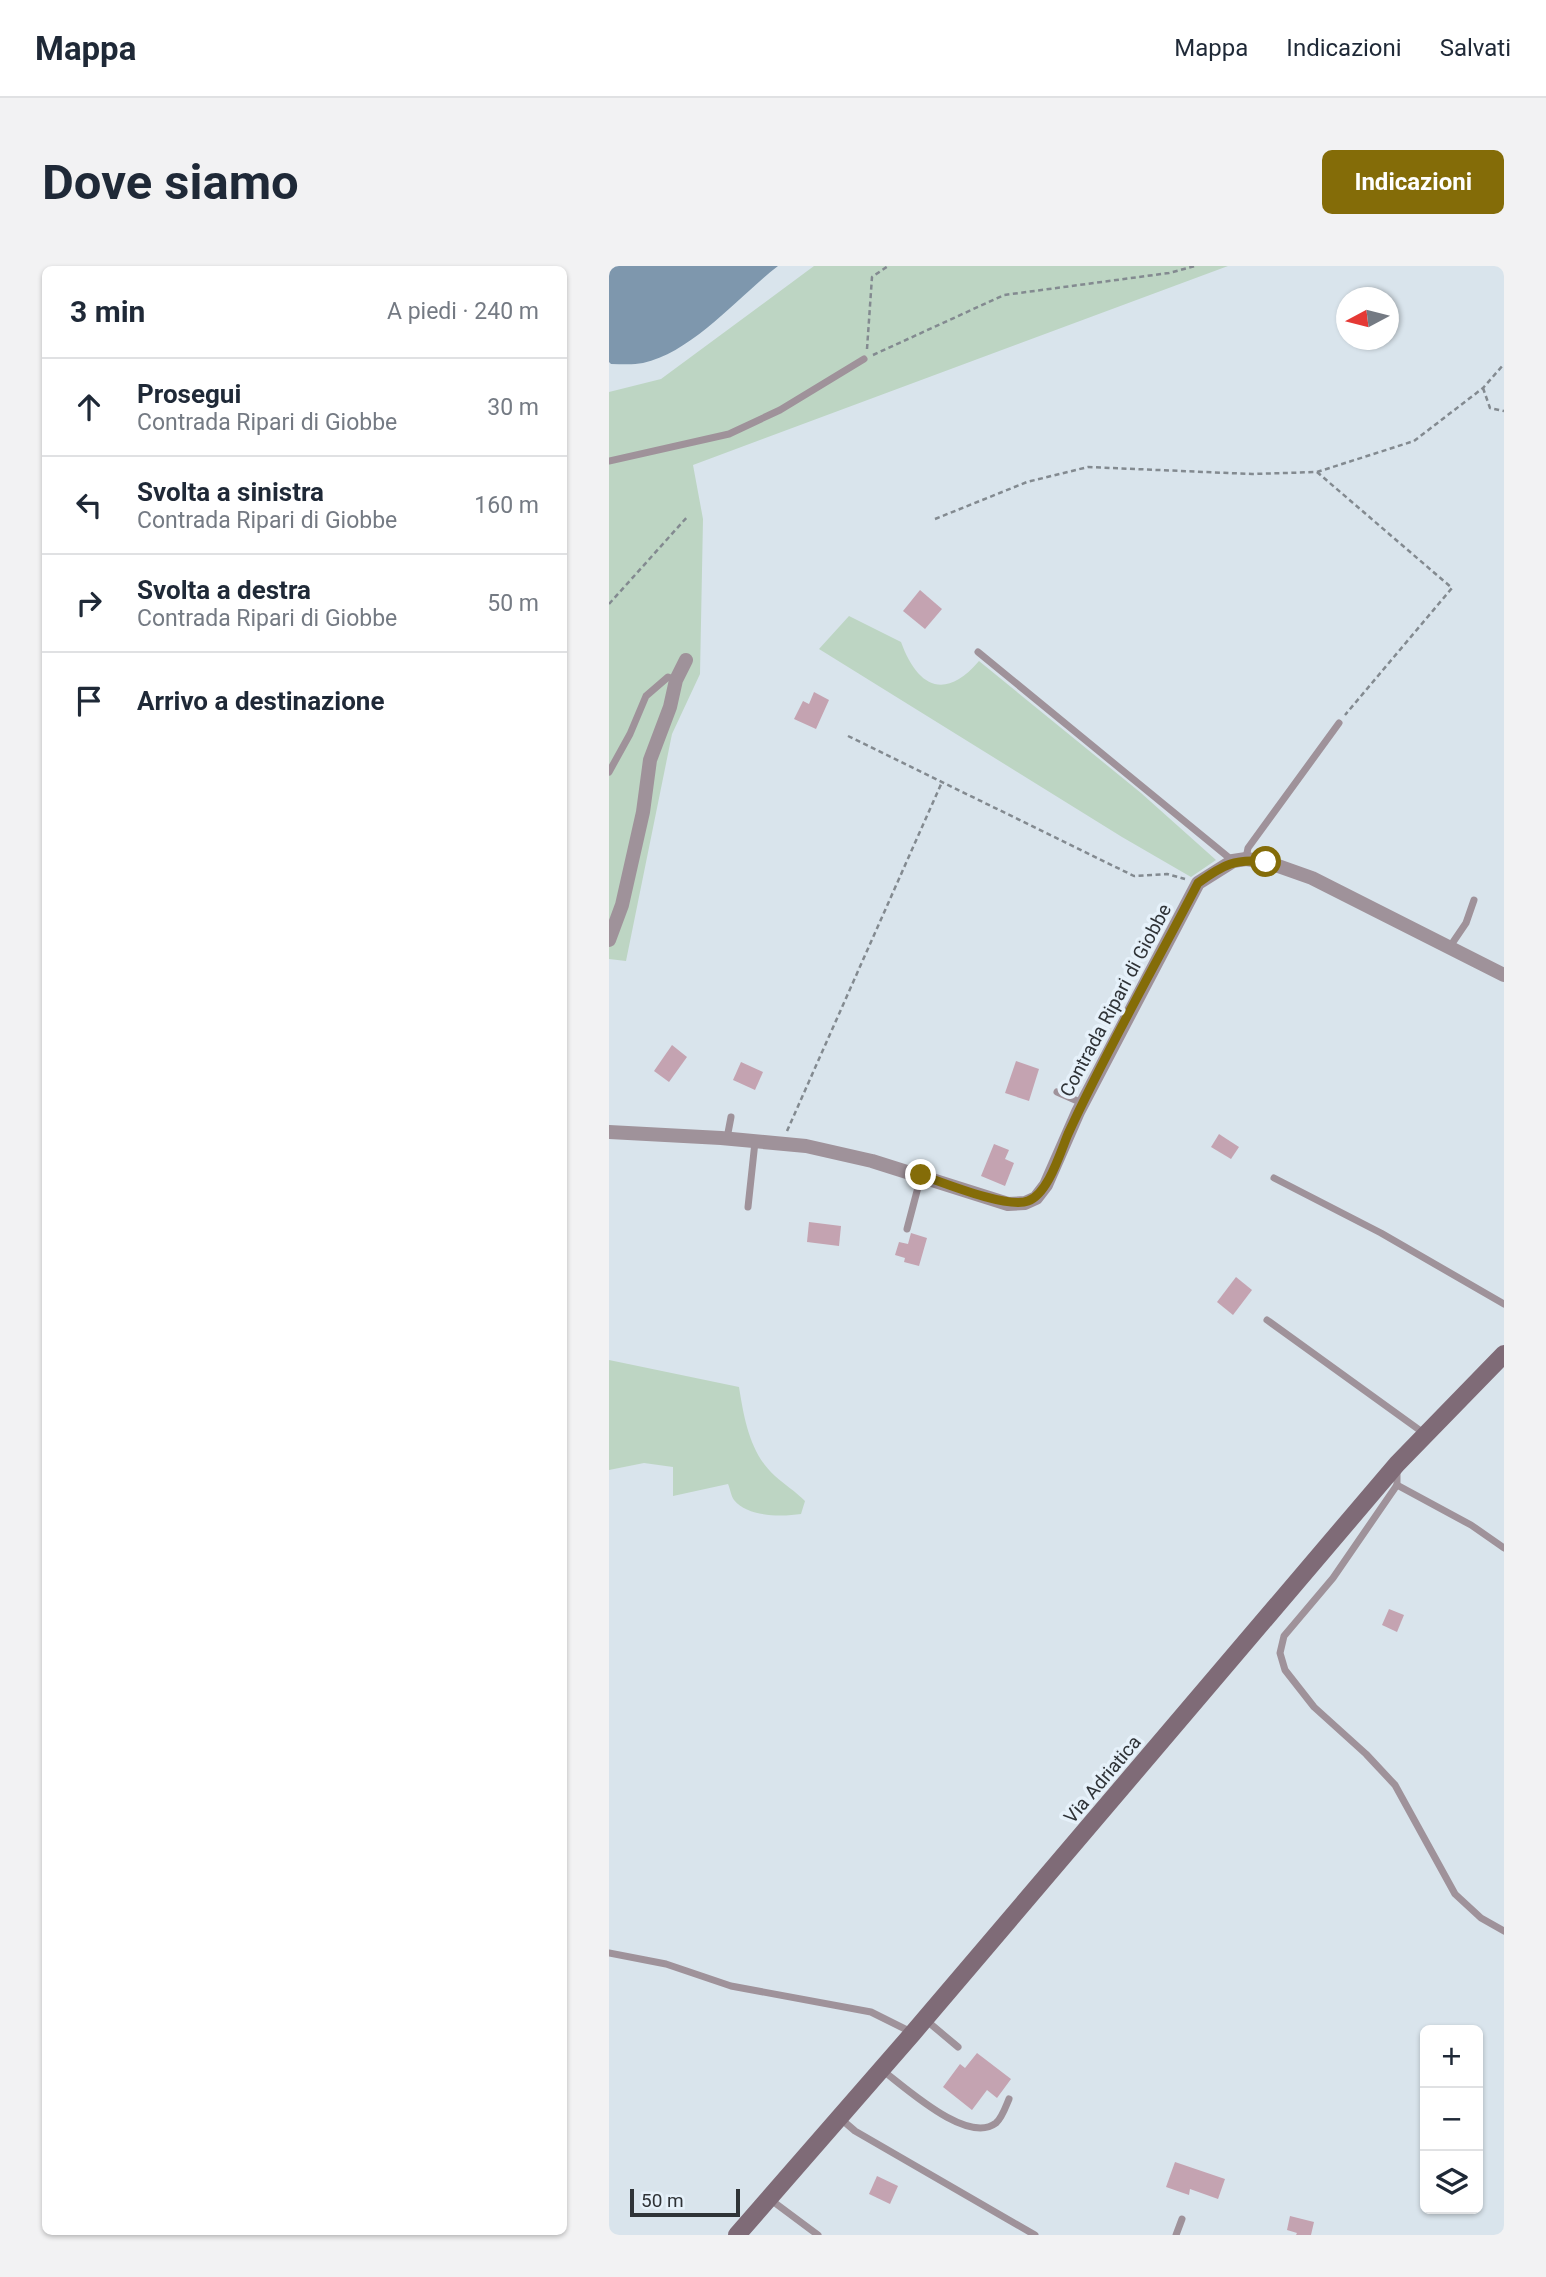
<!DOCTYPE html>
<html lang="it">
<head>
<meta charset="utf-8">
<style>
	body { margin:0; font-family:Roboto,sans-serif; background:#f2f2f3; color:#1f2937 }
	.controls { position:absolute; right:21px; bottom:21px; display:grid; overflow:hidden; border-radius:10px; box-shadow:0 2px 5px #0004 }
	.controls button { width:63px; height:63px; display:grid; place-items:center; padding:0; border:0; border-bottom:2px solid #e0e1e3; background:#fff; color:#1f2937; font:35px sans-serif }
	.compass { position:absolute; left:727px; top:21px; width:63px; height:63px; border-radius:50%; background:#fff; box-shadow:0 2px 5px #0004; rotate:263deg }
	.scale { position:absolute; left:21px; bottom:18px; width:110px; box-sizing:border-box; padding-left:7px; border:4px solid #2f3337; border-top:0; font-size:19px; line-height:24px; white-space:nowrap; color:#2f3337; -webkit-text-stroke:5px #e6f1fa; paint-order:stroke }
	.stop { position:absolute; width:21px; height:21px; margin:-16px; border:5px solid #846c08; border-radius:50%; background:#fff }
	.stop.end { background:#846c08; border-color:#fff; box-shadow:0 2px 7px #0008 }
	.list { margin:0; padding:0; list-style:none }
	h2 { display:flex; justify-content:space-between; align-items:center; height:91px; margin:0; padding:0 28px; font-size:30px }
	h2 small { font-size:23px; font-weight:400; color:#747a83 }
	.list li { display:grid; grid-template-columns:46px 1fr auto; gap:21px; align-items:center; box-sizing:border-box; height:98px; padding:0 28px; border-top:2px solid #e0e1e3 }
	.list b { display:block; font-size:26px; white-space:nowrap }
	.list p { margin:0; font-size:23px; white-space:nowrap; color:#747a83 }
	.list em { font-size:23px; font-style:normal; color:#747a83 }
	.icon { flex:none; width:38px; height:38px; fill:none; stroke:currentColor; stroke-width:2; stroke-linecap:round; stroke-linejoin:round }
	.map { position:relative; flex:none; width:895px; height:1969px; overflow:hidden; border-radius:10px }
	header { display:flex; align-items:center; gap:42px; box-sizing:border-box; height:98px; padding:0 35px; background:#fff; border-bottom:2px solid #e0e1e3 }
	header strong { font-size:33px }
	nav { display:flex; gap:38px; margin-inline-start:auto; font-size:24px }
	.intro { display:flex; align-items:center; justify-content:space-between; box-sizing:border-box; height:168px; padding:0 42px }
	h1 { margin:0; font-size:49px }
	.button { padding:18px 32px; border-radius:10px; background:#846c08; color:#fff; font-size:24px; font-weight:700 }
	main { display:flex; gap:42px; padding:0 42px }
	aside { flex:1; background:#fff; border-radius:10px; box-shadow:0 2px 5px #0004 }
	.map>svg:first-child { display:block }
	.green { fill:#bdd5c3 }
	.water { fill:#7e97ad }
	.building { fill:#c4a3b1 }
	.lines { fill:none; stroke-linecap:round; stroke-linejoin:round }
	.path { stroke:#838a90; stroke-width:2.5; stroke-dasharray:5 3.5; stroke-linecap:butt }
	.lane { stroke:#9f929a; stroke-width:7 }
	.street { stroke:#9f929a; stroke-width:14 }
	.secondary { stroke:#7f6b77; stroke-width:18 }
	.route { stroke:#846c08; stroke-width:9 }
	.labels { text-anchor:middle; stroke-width:7; stroke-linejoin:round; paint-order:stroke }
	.street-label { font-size:19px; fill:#2f3337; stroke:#e6f1fa }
</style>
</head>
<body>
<header>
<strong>Mappa</strong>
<nav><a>Mappa</a><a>Indicazioni</a><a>Salvati</a></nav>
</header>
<div class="intro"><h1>Dove siamo</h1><a class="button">Indicazioni</a></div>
<main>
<aside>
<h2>3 min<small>A piedi · 240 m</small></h2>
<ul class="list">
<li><svg class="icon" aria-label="ahead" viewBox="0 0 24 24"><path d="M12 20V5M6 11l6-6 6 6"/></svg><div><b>Prosegui</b><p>Contrada Ripari di Giobbe</p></div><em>30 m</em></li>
<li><svg class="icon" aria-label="left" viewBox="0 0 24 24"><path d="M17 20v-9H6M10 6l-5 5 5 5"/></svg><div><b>Svolta a sinistra</b><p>Contrada Ripari di Giobbe</p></div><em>160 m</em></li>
<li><svg class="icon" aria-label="right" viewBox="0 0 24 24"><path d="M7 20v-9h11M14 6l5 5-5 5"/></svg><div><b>Svolta a destra</b><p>Contrada Ripari di Giobbe</p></div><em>50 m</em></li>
<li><svg class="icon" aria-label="arrive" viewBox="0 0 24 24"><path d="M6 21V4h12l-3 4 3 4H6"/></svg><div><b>Arrivo a destinazione</b></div></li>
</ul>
</aside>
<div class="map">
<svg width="895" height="1969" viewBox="0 0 895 1969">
	<rect width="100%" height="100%" fill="#d9e4ec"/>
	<g class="green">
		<polygon points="205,0 619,0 84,199 94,253 91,408 63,468 17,695 0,693 0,126 52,113"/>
		<path d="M240,350L292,376C308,420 335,436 370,395L532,527L607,594L582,611L513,571L210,383Z"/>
		<path d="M0,1094L130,1121C135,1152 141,1188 166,1210C176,1219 186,1225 196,1235L192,1248C172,1251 139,1251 125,1234C122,1230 121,1222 119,1218L64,1230V1201L35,1197L0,1204Z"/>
	</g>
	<path class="water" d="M0,0H169C130,30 84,86 34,97C24,99 13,98 2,98L0,96Z"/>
	<g class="building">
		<polygon points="311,324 333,343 316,363 294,345"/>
		<polygon points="205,426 220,434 207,463 185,453 194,435 200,438"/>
		<polygon points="63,779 78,791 60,816 45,805"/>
		<polygon points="407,795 430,803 420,835 396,827"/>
		<polygon points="132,796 154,806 146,824 124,814"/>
		<polygon points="610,868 630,881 622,893 602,881"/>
		<polygon points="385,878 400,884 396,893 405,897 396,920 372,910"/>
		<polygon points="200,956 232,960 230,980 198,976"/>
		<polygon points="302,967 318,972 310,1000 295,996 296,992 286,989 290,976 299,978"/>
		<polygon points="627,1011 643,1024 624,1049 608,1036"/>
		<polygon points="780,1343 795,1349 788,1366 773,1359"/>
		<polygon points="368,1787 402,1813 388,1832 378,1824 363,1844 334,1821 351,1798 356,1802"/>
		<polygon points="566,1896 616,1913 609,1933 581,1923 580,1929 557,1921"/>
		<polygon points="268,1910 289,1920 281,1938 260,1928"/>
		<polygon points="681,1950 705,1956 702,1969 687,1969 688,1967 678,1964"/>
	</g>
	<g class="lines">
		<g class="path">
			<polyline points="258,83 263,11 279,0"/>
			<polyline points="264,89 395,29 560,7 586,0"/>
			<polyline points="874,122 881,142 895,145"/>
			<polyline points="708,206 843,322 736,449"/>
			<polyline points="326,253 418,216 479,201 643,208 708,206 805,175 874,122 895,98"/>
			<polyline points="0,338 79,250"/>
			<polyline points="239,470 525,610 558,608 576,613"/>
			<polyline points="178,865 333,516"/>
		</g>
		<g class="lane">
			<polyline points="0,195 120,168 171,144 255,93"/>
			<polyline points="369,386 624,595"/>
			<polyline points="0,506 21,468 37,430 59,411 67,414"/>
			<polyline points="637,592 639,582 730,457"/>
			<polyline points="840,682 857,657 865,634"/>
			<polyline points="448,826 473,837"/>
			<polyline points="118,872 122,851"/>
			<polyline points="665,912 772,967 895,1038"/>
			<polyline points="139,941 146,876"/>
			<polyline points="298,963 312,910"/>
			<polyline points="658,1054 816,1168"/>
			<polyline points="788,1205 788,1219 724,1312 675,1370 671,1387 676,1404 705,1441 757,1488 786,1519 846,1628 872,1652 895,1665"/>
			<polyline points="788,1219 862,1259 895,1282"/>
			<polyline points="0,1687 57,1698 122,1720 262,1746 304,1767"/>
			<polyline points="318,1755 349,1781"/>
			<path d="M273,1804C296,1821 358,1879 387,1857C393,1852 397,1840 400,1833"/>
			<polyline points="232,1853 246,1865 426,1969"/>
			<polyline points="162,1934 209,1969"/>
			<polyline points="567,1969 573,1953"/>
		</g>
		<g class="street">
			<polyline points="0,674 13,639 34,546 41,494 61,441 67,414 77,394"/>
			<polyline points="0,866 112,872 197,880 263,895 399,938 416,937 427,932 437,919 469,846 589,617 624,595 637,593 658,596 703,612 895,709"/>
		</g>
		<polyline class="secondary" points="128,1969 304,1767 788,1198 895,1088"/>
	</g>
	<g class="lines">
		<path class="route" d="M312,909C335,917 399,943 419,935C439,928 451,887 459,868C498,783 546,700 589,617C614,599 626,592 657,596"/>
	</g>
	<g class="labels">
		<g class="street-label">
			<text transform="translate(506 734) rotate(-62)" y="7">Contrada Ripari di Giobbe</text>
			<text transform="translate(493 1513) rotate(-50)" y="7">Via Adriatica</text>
		</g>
	</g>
</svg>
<div class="controls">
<button>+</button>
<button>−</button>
<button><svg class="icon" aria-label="layers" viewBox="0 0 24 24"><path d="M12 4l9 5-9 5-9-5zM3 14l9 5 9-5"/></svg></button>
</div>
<svg class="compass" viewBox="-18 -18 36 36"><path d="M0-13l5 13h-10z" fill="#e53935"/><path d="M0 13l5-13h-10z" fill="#747a83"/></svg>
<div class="scale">50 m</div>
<div class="stop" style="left:657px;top:596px"></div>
<div class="stop end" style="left:312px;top:909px"></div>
</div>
</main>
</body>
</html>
